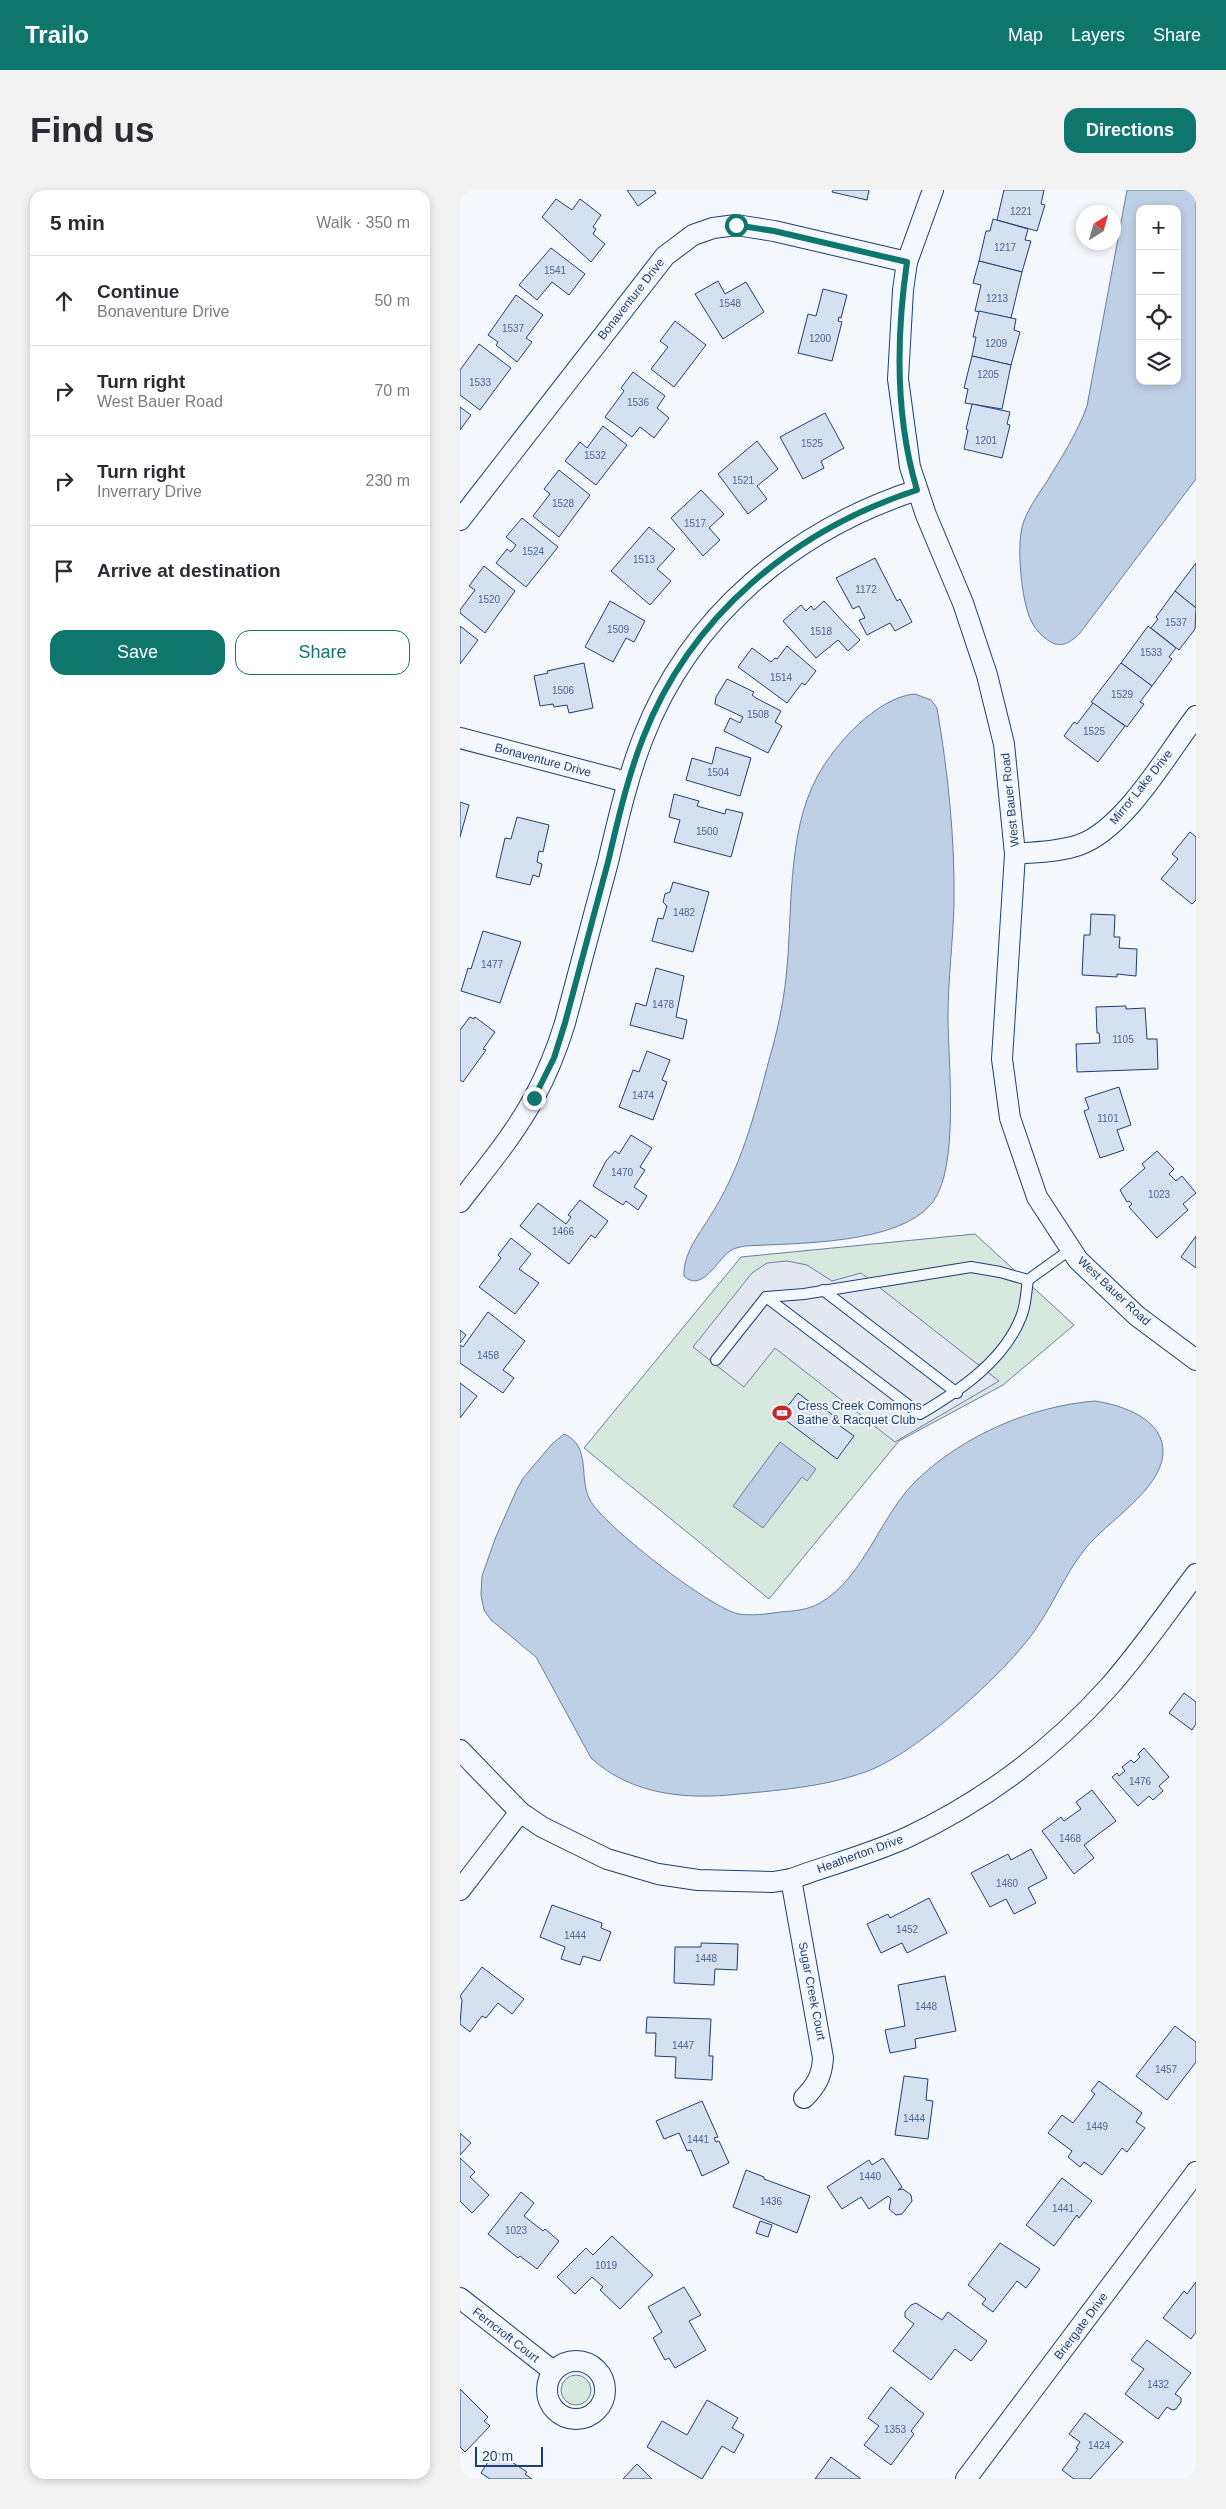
<!DOCTYPE html>
<html lang="en">
<head>
<meta charset="utf-8">
<style>
	body { margin:0; font-family:Arial,sans-serif; background:#f2f2f3; color:#2b2b33 }
	.controls { position:absolute; right:15px; top:15px; display:grid; overflow:hidden; border-radius:10px; box-shadow:0 2px 8px #0003 }
	.controls button { width:45px; height:45px; display:grid; place-items:center; padding:0; border:0; border-bottom:1px solid #e1e1e2; background:#fff; color:#2b2b33; font:25px sans-serif }
	.compass { position:absolute; left:616px; top:15px; width:45px; height:45px; border-radius:50%; background:#fff; box-shadow:0 2px 8px #0003; rotate:37deg }
	.scale { position:absolute; left:15px; bottom:12px; width:68px; box-sizing:border-box; padding-left:5px; border:2px solid #1d3f73; border-top:0; font-size:14px; line-height:18px; white-space:nowrap; color:#1d3f73; -webkit-text-stroke:4px #f4f7fb; paint-order:stroke }
	.stop { position:absolute; width:15px; height:15px; margin:-11px; border:4px solid #0f766e; border-radius:50%; background:#fff }
	.stop.end { background:#0f766e; border-color:#fff; box-shadow:0 1px 5px #0008 }
	.list { margin:0; padding:0; list-style:none }
	h2 { display:flex; justify-content:space-between; align-items:center; height:65px; margin:0; padding:0 20px; font-size:21px }
	h2 small { font-size:16px; font-weight:400; color:#7c7c81 }
	.list li { display:grid; grid-template-columns:32px 1fr auto; gap:15px; align-items:center; box-sizing:border-box; height:90px; padding:0 20px; border-top:1px solid #e1e1e2 }
	.list b { display:block; font-size:19px; white-space:nowrap }
	.list p { margin:0; font-size:16px; white-space:nowrap; color:#7c7c81 }
	.list em { font-size:16px; font-style:normal; color:#7c7c81 }
	.actions { display:flex; gap:10px; padding:15px 20px }
	.actions a { flex:1; padding:11px 0; border:1px solid #0f766e; border-radius:15px; text-align:center; font-size:18px; color:#0f766e }
	.actions .main { background:#0f766e; color:#fff }
	.icon { flex:none; width:28px; height:28px; fill:none; stroke:currentColor; stroke-width:2; stroke-linecap:round; stroke-linejoin:round }
	.map { position:relative; flex:none; width:736px; height:2289px; overflow:hidden; border-radius:15px }
	header { display:flex; align-items:center; gap:30px; box-sizing:border-box; height:70px; padding:0 25px; background:#0f766e; color:#fff }
	header strong { font-size:24px }
	nav { display:flex; gap:28px; margin-inline-start:auto; font-size:18px }
	.intro { display:flex; align-items:center; justify-content:space-between; box-sizing:border-box; height:120px; padding:0 30px }
	h1 { margin:0; font-size:35px }
	.button { padding:12px 22px; border-radius:15px; background:#0f766e; color:#fff; font-size:18px; font-weight:700 }
	main { display:flex; gap:30px; padding:0 30px }
	aside { flex:1; background:#fff; border-radius:15px; box-shadow:0 2px 8px #0003 }
	.map>svg:first-child { display:block }
	.green { fill:#d7e8df; stroke:#687fa3 }
	.parking { fill:#e3e8f0; stroke:#687fa3 }
	.water { fill:#bed0e5; stroke:#687fa3; fill-rule:evenodd }
	.building { fill:#d5e0f0; stroke:#1d3f73 }
	.lines { fill:none; stroke-linecap:round; stroke-linejoin:round }
	.service-casing { stroke:#1d3f73; stroke-width:12 }
	.minor-casing { stroke:#1d3f73; stroke-width:22 }
	.service { stroke:#f4f7fb; stroke-width:10 }
	.minor { stroke:#f4f7fb; stroke-width:20 }
	.route { stroke:#0f766e; stroke-width:6 }
	.labels { text-anchor:middle; stroke-width:4; stroke-linejoin:round; paint-order:stroke }
	.number-label { font-size:10px; fill:#4b6792 }
	.street-label { font-size:12px; fill:#1d3f73; stroke:#f4f7fb }
	.poi-label { font-size:12px; fill:#1d3f73; stroke:#f4f7fb; text-anchor:start }
</style>
</head>
<body>
<header>
<strong>Trailo</strong>
<nav><a>Map</a><a>Layers</a><a>Share</a></nav>
</header>
<div class="intro"><h1>Find us</h1><a class="button">Directions</a></div>
<main>
<aside>
<h2>5 min<small>Walk · 350 m</small></h2>
<ul class="list">
<li><svg class="icon" aria-label="ahead" viewBox="0 0 24 24"><path d="M12 20V5M6 11l6-6 6 6"/></svg><div><b>Continue</b><p>Bonaventure Drive</p></div><em>50 m</em></li>
<li><svg class="icon" aria-label="right" viewBox="0 0 24 24"><path d="M7 20v-9h11M14 6l5 5-5 5"/></svg><div><b>Turn right</b><p>West Bauer Road</p></div><em>70 m</em></li>
<li><svg class="icon" aria-label="right" viewBox="0 0 24 24"><path d="M7 20v-9h11M14 6l5 5-5 5"/></svg><div><b>Turn right</b><p>Inverrary Drive</p></div><em>230 m</em></li>
<li><svg class="icon" aria-label="arrive" viewBox="0 0 24 24"><path d="M6 21V4h12l-3 4 3 4H6"/></svg><div><b>Arrive at destination</b></div></li>
</ul>
<div class="actions"><a class="main">Save</a><a>Share</a></div>
</aside>
<div class="map">
<svg width="736" height="2289" viewBox="0 0 736 2289">
	<rect width="100%" height="100%" fill="#f4f7fb"/>
	<g class="green">
		<polygon points="515,1044 614,1135 543,1195 439,1251 309,1409 124,1258 281,1067"/>
		<circle cx="116" cy="2200" r="15"/>
	</g>
	<polygon class="parking" points="327,1071 347,1075 372,1091 401,1083 539,1191 435,1252 315,1158 284,1197 233,1157 292,1083 307,1073"/>
	<g class="water">
		<path d="M667,0H736V289L620,443C609,454 599,460 585,448C570,437 566,419 563,401C560,381 558,356 562,337C566,322 577,306 586,293C601,268 617,244 627,216ZM680,19H717V191H680Z"/>
		<path d="M455,504L471,510L477,518C488,582 495,649 494,714C493,752 488,789 488,827C488,871 500,979 472,1013C439,1055 335,1053 285,1056C280,1057 274,1058 270,1061C256,1071 242,1103 224,1086C223,1064 238,1046 249,1028C280,981 295,924 309,870C317,843 323,815 326,788C333,725 326,645 357,587C374,555 417,507 455,504Z"/>
		<path d="M635,1211C662,1215 705,1229 703,1264C700,1301 646,1332 625,1359C604,1385 593,1416 573,1443C543,1485 460,1559 413,1579C371,1596 323,1600 279,1604C227,1610 171,1605 131,1568L76,1467L31,1430L24,1420L21,1405L22,1386L35,1349L57,1299L64,1287L92,1254L104,1244C132,1256 118,1288 130,1310C143,1335 251,1419 279,1424C292,1426 307,1424 320,1422C334,1421 348,1420 360,1413C405,1387 421,1323 458,1289C504,1245 572,1216 635,1211Z"/>
		<polygon points="320,1252 356,1279 347,1291 342,1287 303,1338 273,1316"/>
	</g>
	<g class="building">
		<polygon points="167,0 194,0 196,3 178,16"/>
		<polygon points="373,0 409,0 407,10 372,2"/>
		<polygon points="544,0 584,0 581,14 585,15 577,41 537,30"/>
		<polygon points="96,9 112,20 120,9 141,25 133,37 136,39 133,44 145,54 131,72 82,27"/>
		<polygon points="533,29 568,39 565,50 571,51 562,82 519,71 526,41 530,41"/>
		<polygon points="91,58 125,84 109,105 92,92 77,110 59,95"/>
		<polygon points="519,71 562,82 551,128 515,121 521,95 513,93"/>
		<polygon points="258,91 265,104 286,92 304,122 263,149 235,104"/>
		<polygon points="363,99 387,105 381,128 379,127 378,131 382,132 372,171 338,163 348,124 356,126"/>
		<polygon points="56,105 83,125 66,148 72,152 57,172 36,155 38,152 28,145"/>
		<polygon points="519,121 556,129 554,140 560,142 551,175 512,166 516,147 513,147"/>
		<polygon points="215,131 246,155 214,197 191,179 208,157 200,151"/>
		<polygon points="19,154 51,178 20,220 0,205 0,180"/>
		<polygon points="512,166 551,175 542,219 505,213 508,199 504,198"/>
		<polygon points="173,182 205,206 197,218 209,228 194,248 180,237 172,247 145,227 164,201 161,198"/>
		<polygon points="512,214 550,222 547,234 550,235 542,268 504,259 508,240 506,239"/>
		<polygon points="0,217 11,225 0,240"/>
		<polygon points="365,223 384,258 361,271 364,278 343,289 320,247"/>
		<polygon points="143,236 167,255 136,295 105,271 120,252 127,258"/>
		<polygon points="297,251 318,279 297,296 307,309 288,324 258,284"/>
		<polygon points="99,280 130,305 99,347 73,326 90,304 84,299"/>
		<polygon points="241,300 264,324 249,338 260,350 243,366 211,328"/>
		<polygon points="62,328 98,357 66,397 36,373 47,359 51,362 56,355 46,347"/>
		<polygon points="189,337 215,359 197,379 211,391 190,415 151,381"/>
		<polygon points="415,368 437,411 440,409 452,432 435,441 430,433 407,445 399,430 405,428 399,416 393,419 376,388"/>
		<polygon points="736,373 736,418 715,401"/>
		<polygon points="24,376 55,401 25,443 0,423 0,420 15,400 9,396"/>
		<polygon points="715,401 736,418 735,439 719,460 691,438 698,429 696,427"/>
		<polygon points="150,411 185,431 174,452 166,448 153,472 125,457"/>
		<polygon points="364,411 400,450 388,461 378,450 356,468 323,431 341,415 346,421 351,416 354,420"/>
		<polygon points="0,436 18,450 0,474"/>
		<polygon points="688,436 716,458 709,467 712,469 692,496 661,473"/>
		<polygon points="327,456 356,481 345,495 342,493 327,513 278,477 292,458 311,472 315,468 317,469"/>
		<polygon points="124,473 133,518 109,523 107,515 94,517 93,514 80,516 74,486 88,483 87,481"/>
		<polygon points="661,473 692,496 680,512 684,514 667,537 631,512"/>
		<polygon points="267,489 294,502 292,505 296,508 321,521 315,532 322,536 308,563 264,541 270,528 280,533 283,527 255,514 256,507"/>
		<polygon points="633,513 665,536 638,572 604,546 614,532 617,534"/>
		<polygon points="256,557 291,568 280,606 226,590 232,568 252,574"/>
		<polygon points="214,604 239,611 237,616 265,624 266,619 283,623 271,667 214,652 220,630 209,627"/>
		<polygon points="0,612 9,615 0,647"/>
		<polygon points="57,627 89,635 83,662 79,661 77,672 82,674 79,687 73,685 70,695 36,687 45,648 51,649"/>
		<polygon points="730,642 736,647 736,710 732,714 701,689 718,669 712,664"/>
		<polygon points="213,692 249,702 233,762 192,751 198,728 203,729 207,716 203,712 205,704 210,702"/>
		<polygon points="631,724 655,725 654,747 660,747 659,758 677,759 676,786 657,784 657,787 622,785 624,745 630,745"/>
		<polygon points="23,741 61,752 40,813 1,801 8,778 11,779"/>
		<polygon points="196,778 224,786 216,827 227,830 223,849 170,835 176,813 186,816"/>
		<polygon points="666,816 666,819 685,818 687,849 697,849 698,879 617,882 616,854 640,853 639,843 637,843 636,817"/>
		<polygon points="10,827 14,829 15,827 35,842 23,859 26,860 3,892 0,890 0,840"/>
		<polygon points="187,861 210,870 202,890 207,892 193,930 159,917 173,880 179,882"/>
		<polygon points="659,897 671,935 657,940 664,960 640,968 624,921 629,919 625,908"/>
		<polygon points="171,945 192,958 180,977 185,980 174,997 187,1006 178,1020 166,1011 163,1015 133,996 146,971 155,961 159,964"/>
		<polygon points="697,961 714,979 709,984 716,991 722,986 736,1003 723,1014 728,1020 697,1048 669,1017 672,1014 669,1011 667,1012 660,1000 685,978 682,974"/>
		<polygon points="120,1010 148,1031 135,1048 131,1045 109,1074 60,1036 78,1013 106,1034 111,1027 108,1025"/>
		<polygon points="736,1046 736,1078 721,1067"/>
		<polygon points="51,1048 71,1064 59,1079 79,1093 55,1124 19,1097 41,1068 38,1065"/>
		<polygon points="28,1122 65,1151 43,1180 54,1188 43,1203 0,1173 0,1155 3,1157"/>
		<polygon points="0,1140 6,1145 0,1153"/>
		<polygon points="0,1193 17,1206 0,1228"/>
		<polygon points="338,1203 355,1216 357,1213 379,1230 376,1233 394,1246 377,1269 320,1226"/>
		<polygon points="724,1503 736,1512 736,1534 732,1540 709,1523"/>
		<polygon points="684,1558 709,1587 699,1596 703,1601 693,1610 689,1606 678,1616 652,1587 657,1583 659,1586 665,1581 662,1577 671,1570 674,1573 680,1567 678,1564"/>
		<polygon points="632,1600 656,1631 624,1655 634,1668 614,1684 582,1641 601,1627 604,1631 621,1619 616,1612"/>
		<polygon points="571,1659 587,1688 568,1698 576,1713 554,1724 546,1709 530,1717 511,1683 548,1664 551,1670"/>
		<polygon points="469,1708 487,1743 447,1763 442,1753 421,1763 407,1734 428,1724 430,1728"/>
		<polygon points="92,1715 142,1733 141,1738 151,1742 140,1771 123,1766 120,1775 101,1769 105,1757 80,1747"/>
		<polygon points="241,1753 278,1754 277,1780 255,1779 254,1795 214,1793 215,1757 241,1757"/>
		<polygon points="22,1777 64,1809 52,1824 38,1813 26,1828 22,1826 10,1842 0,1834 2,1810 0,1806"/>
		<polygon points="485,1786 496,1841 455,1849 456,1858 430,1863 425,1840 445,1836 438,1795"/>
		<polygon points="187,1827 251,1829 249,1866 253,1866 252,1890 215,1888 216,1867 195,1866 196,1843 186,1843"/>
		<polygon points="715,1836 736,1852 736,1872 707,1910 676,1886"/>
		<polygon points="444,1886 468,1889 466,1910 473,1911 468,1949 435,1945"/>
		<polygon points="639,1891 682,1923 676,1932 685,1938 667,1962 662,1958 642,1985 624,1972 620,1977 608,1967 612,1961 588,1943 602,1925 613,1933 635,1904 631,1901"/>
		<polygon points="242,1911 258,1947 254,1948 256,1952 259,1951 269,1973 242,1986 231,1960 227,1961 219,1943 204,1949 196,1931"/>
		<polygon points="0,1943 11,1953 0,1965"/>
		<polygon points="0,1968 15,1982 10,1987 29,2005 12,2023 0,2011"/>
		<polygon points="423,1968 442,1997 438,2000 443,1999 451,2005 452,2011 442,2024 436,2025 429,2019 431,2009 428,2006 409,2019 401,2007 382,2019 367,1997 409,1970 412,1975"/>
		<polygon points="286,1980 304,1987 304,1989 350,2006 337,2043 273,2017"/>
		<polygon points="602,1988 632,2011 619,2028 617,2025 594,2056 566,2035"/>
		<polygon points="61,2002 74,2013 64,2026 83,2041 85,2039 99,2051 77,2079 60,2066 58,2068 28,2044"/>
		<polygon points="300,2031 312,2035 308,2047 296,2043"/>
		<polygon points="152,2046 193,2085 160,2119 140,2100 143,2097 132,2087 115,2104 97,2087 126,2058 133,2065"/>
		<polygon points="540,2053 580,2079 566,2098 557,2091 533,2122 522,2114 526,2109 508,2095"/>
		<polygon points="736,2092 736,2142 731,2149 703,2128 724,2101 727,2104"/>
		<polygon points="224,2097 241,2125 229,2131 246,2160 215,2178 209,2168 205,2170 193,2148 202,2142 188,2117"/>
		<polygon points="456,2113 482,2130 488,2122 527,2151 511,2171 495,2159 471,2190 433,2161 454,2134 445,2127 445,2122 451,2115"/>
		<polygon points="687,2150 731,2183 715,2204 721,2208 721,2212 716,2219 712,2220 707,2217 698,2229 665,2204 684,2179 671,2170"/>
		<polygon points="431,2197 464,2224 451,2241 454,2244 431,2275 404,2255 419,2236 408,2228"/>
		<polygon points="0,2199 28,2227 24,2231 30,2236 5,2262 0,2257"/>
		<polygon points="247,2210 278,2228 272,2238 284,2245 274,2263 262,2256 242,2289 187,2257 202,2231 227,2245"/>
		<polygon points="625,2223 663,2252 630,2289 614,2289 602,2280 618,2259 616,2258 620,2252 609,2244"/>
		<polygon points="35,2261 67,2282 65,2284 72,2289 30,2289 21,2283"/>
		<polygon points="371,2267 401,2289 355,2289"/>
		<polygon points="177,2274 192,2289 163,2289"/>
	</g>
	<g class="lines">
		<g class="service-casing">
			<g id="service">
				<polyline points="363,1100 497,1203"/>
				<path d="M306,1107L460,1224C499,1201 544,1171 561,1127C566,1116 566,1102 568,1090"/>
				<polyline points="256,1170 306,1107 344,1104 511,1077 540,1082 568,1090 611,1059"/>
			</g>
		</g>
		<g class="minor-casing">
			<g id="minor">
				<polyline points="473,0 447,72 443,100 438,189 450,277 466,325 503,413 527,485 544,554 555,664 542,869 550,928 577,1007 618,1070 677,1126 736,1170"/>
				<polyline points="0,330 205,66 233,45 253,38 276,35 314,41 447,72"/>
				<polyline points="0,548 167,592"/>
				<path d="M555,664C576,662 599,662 619,655C665,639 707,564 736,526"/>
				<path d="M0,1012C26,978 54,945 74,908C87,884 97,859 105,833C119,779 134,726 148,672C158,630 167,589 183,548C230,426 334,340 457,300"/>
				<path d="M0,1560L60,1622L82,1637L147,1669L198,1684L238,1690L313,1692L331,1689C369,1675 411,1664 448,1647C524,1611 592,1560 648,1498C680,1462 707,1422 736,1384"/>
				<path d="M331,1689L363,1868C362,1886 356,1896 344,1908"/>
				<polyline points="0,1700 60,1622"/>
				<polyline points="0,2108 93,2181"/>
				<circle cx="116" cy="2200" r="29"/>
				<polyline points="506,2289 736,1982"/>
			</g>
		</g>
		<use href="#service" class="service"/>
		<use href="#minor" class="minor"/>
	</g>
	<g class="lines">
		<path class="route" d="M74,908L94,868L105,833C119,779 134,726 148,672C158,630 167,589 183,548C230,426 334,340 457,300C435,226 436,148 447,72L314,41L276,35"/>
	</g>
	<defs>
		<g id="stadium-bare" transform="scale(1.5)"><path d="M0-5a6.5 5 0 1 0 0 10a6.5 5 0 1 0 0-10ZM-3.5-1.8h7v3.6h-7Z" fill="#c62828" stroke="#f4f7fb" stroke-width="2.5" paint-order="stroke"/></g>
	</defs>
	<g fill-rule="evenodd">
		<use href="#stadium-bare" x="322" y="1223"/>
	</g>
	<g class="labels">
		<g class="number-label">
			<text x="561" y="25">1221</text>
			<text x="545" y="61">1217</text>
			<text x="95" y="84">1541</text>
			<text x="537" y="112">1213</text>
			<text x="270" y="117">1548</text>
			<text x="53" y="142">1537</text>
			<text x="360" y="152">1200</text>
			<text x="536" y="157">1209</text>
			<text x="528" y="188">1205</text>
			<text x="20" y="196">1533</text>
			<text x="178" y="216">1536</text>
			<text x="526" y="254">1201</text>
			<text x="352" y="257">1525</text>
			<text x="135" y="269">1532</text>
			<text x="283" y="294">1521</text>
			<text x="103" y="317">1528</text>
			<text x="235" y="337">1517</text>
			<text x="73" y="365">1524</text>
			<text x="184" y="373">1513</text>
			<text x="406" y="403">1172</text>
			<text x="29" y="413">1520</text>
			<text x="716" y="436">1537</text>
			<text x="158" y="443">1509</text>
			<text x="361" y="445">1518</text>
			<text x="691" y="466">1533</text>
			<text x="321" y="491">1514</text>
			<text x="103" y="504">1506</text>
			<text x="662" y="508">1529</text>
			<text x="298" y="528">1508</text>
			<text x="634" y="545">1525</text>
			<text x="258" y="586">1504</text>
			<text x="247" y="645">1500</text>
			<text x="224" y="726">1482</text>
			<text x="32" y="778">1477</text>
			<text x="203" y="818">1478</text>
			<text x="663" y="853">1105</text>
			<text x="183" y="909">1474</text>
			<text x="648" y="932">1101</text>
			<text x="162" y="986">1470</text>
			<text x="699" y="1008">1023</text>
			<text x="103" y="1045">1466</text>
			<text x="28" y="1169">1458</text>
			<text x="680" y="1595">1476</text>
			<text x="610" y="1652">1468</text>
			<text x="547" y="1697">1460</text>
			<text x="447" y="1743">1452</text>
			<text x="115" y="1749">1444</text>
			<text x="246" y="1772">1448</text>
			<text x="466" y="1820">1448</text>
			<text x="223" y="1859">1447</text>
			<text x="706" y="1883">1457</text>
			<text x="454" y="1932">1444</text>
			<text x="637" y="1940">1449</text>
			<text x="238" y="1953">1441</text>
			<text x="410" y="1990">1440</text>
			<text x="311" y="2015">1436</text>
			<text x="603" y="2022">1441</text>
			<text x="56" y="2044">1023</text>
			<text x="146" y="2079">1019</text>
			<text x="698" y="2198">1432</text>
			<text x="435" y="2243">1353</text>
			<text x="639" y="2259">1424</text>
		</g>
		<g class="street-label">
			<text transform="translate(171 109) rotate(-52)" y="4">Bonaventure Drive</text>
			<text transform="translate(83 570) rotate(15)" y="4">Bonaventure Drive</text>
			<text transform="translate(681 597) rotate(-51)" y="4">Mirror Lake Drive</text>
			<text transform="translate(550 610) rotate(-96)" y="4">West Bauer Road</text>
			<text transform="translate(654 1101) rotate(43)" y="4">West Bauer Road</text>
			<text transform="translate(400 1664) rotate(-20)" y="4">Heatherton Drive</text>
			<text transform="translate(352 1801) rotate(79)" y="4">Sugar Creek Court</text>
			<text transform="translate(621 2136) rotate(-53)" y="4">Briergate Drive</text>
			<text transform="translate(46 2145) rotate(38)" y="4">Ferncroft Court</text>
		</g>
		<g class="poi-label">
			<text x="337" y="1220">Cress Creek Commons<tspan x="337" dy="14">Bathe &amp; Racquet Club</tspan></text>
		</g>
	</g>
</svg>
<div class="controls">
<button>+</button>
<button>−</button>
<button><svg class="icon" aria-label="locate" viewBox="0 0 24 24"><circle cx="12" cy="12" r="6"/><path d="M12 2v4M12 18v4M2 12h4M18 12h4"/></svg></button>
<button><svg class="icon" aria-label="layers" viewBox="0 0 24 24"><path d="M12 4l9 5-9 5-9-5zM3 14l9 5 9-5"/></svg></button>
</div>
<svg class="compass" viewBox="-18 -18 36 36"><path d="M0-13l5 13h-10z" fill="#e53935"/><path d="M0 13l5-13h-10z" fill="#7c7c81"/></svg>
<div class="scale">20 m</div>
<div class="stop" style="left:276px;top:35px"></div>
<div class="stop end" style="left:74px;top:908px"></div>
</div>
</main>
</body>
</html>
